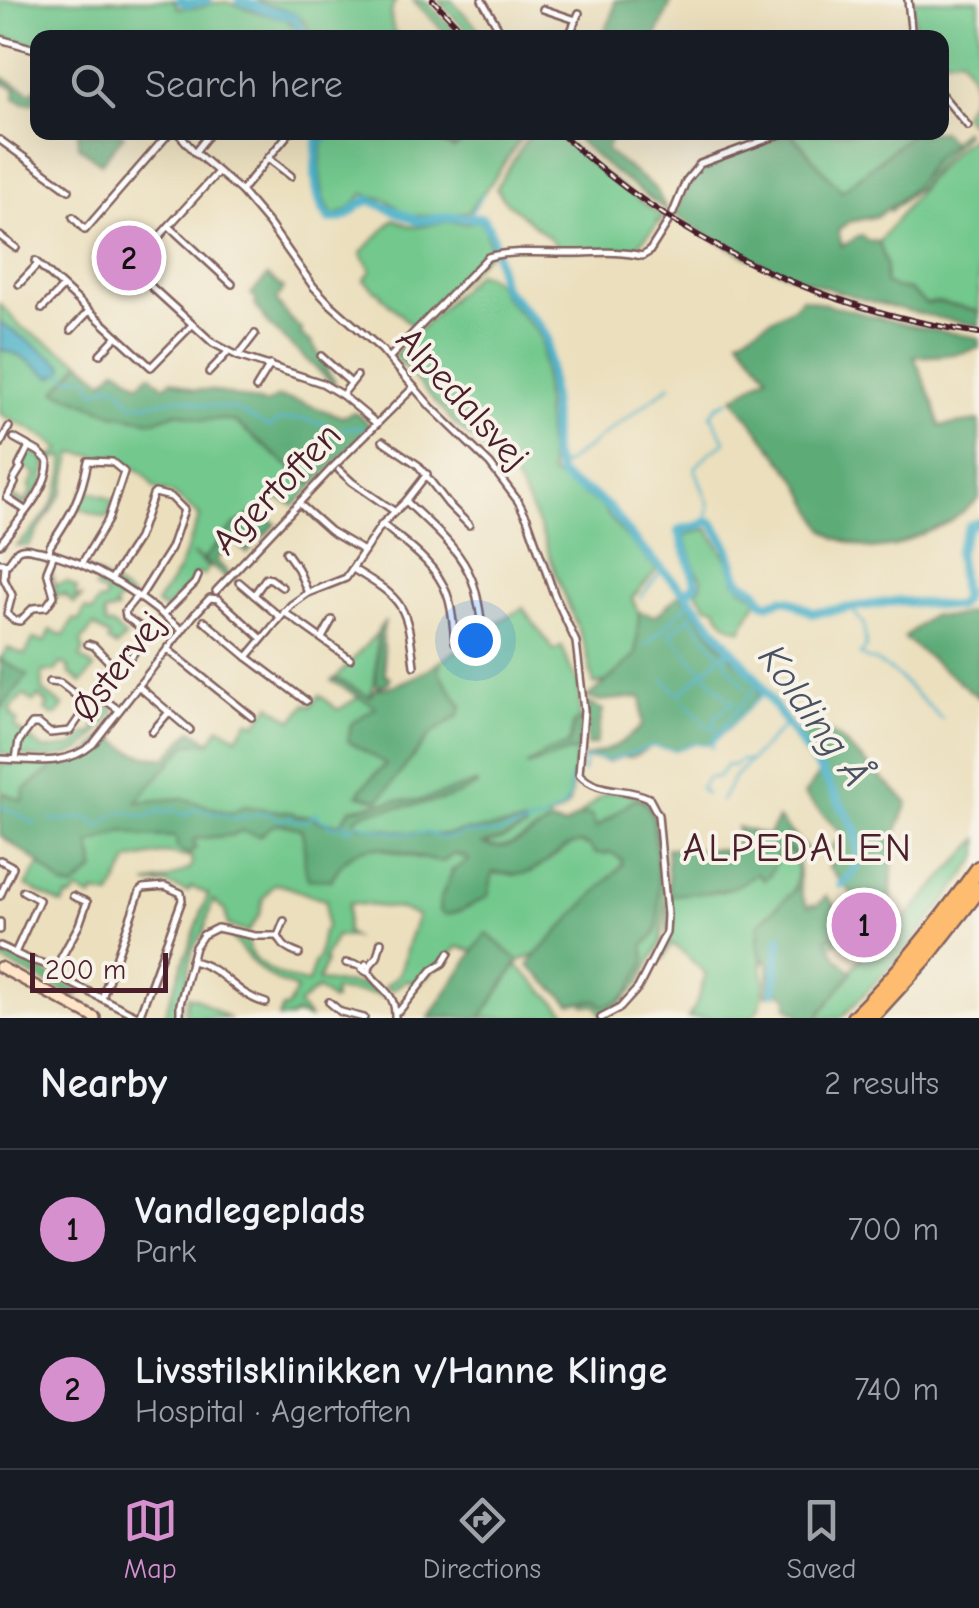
<!DOCTYPE html>
<html lang="en">
<head>
<meta charset="utf-8">
<style>
	body { margin:0; font-family:"Comic Neue",sans-serif; background:#242831; color:#f1f3f6 }
	.scale { position:absolute; left:30px; bottom:25px; width:138px; box-sizing:border-box; padding-left:10px; border:5px solid #4a1f2b; border-top:0; font-size:28px; line-height:35px; white-space:nowrap; color:#4a1f2b; -webkit-text-stroke:8px #f7f3e8; paint-order:stroke }
	.you { position:absolute; left:475px; top:640px; width:35px; height:35px; margin:-25px; border:8px solid #fff; border-radius:50%; background:#1a73e8; box-shadow:0 0 0 15px #1a73e833 }
	.badge { display:grid; place-items:center; width:65px; height:65px; border-radius:50%; background:#d690ce; color:#111; font-size:32px; font-weight:700 }
	.pin { position:absolute; translate:-50% -50%; border:5px solid #fff; box-shadow:0 2px 10px #0006 }
	.list { margin:0; padding:0; list-style:none }
	h2 { display:flex; justify-content:space-between; align-items:center; height:130px; margin:0; padding:0 40px; font-size:42px }
	h2 small { font-size:32px; font-weight:400; color:#9ea1a6 }
	.list li { display:grid; grid-template-columns:65px 1fr auto; gap:30px; align-items:center; box-sizing:border-box; height:160px; padding:0 40px; border-top:2px solid #363941 }
	.list b { display:block; font-size:38px; white-space:nowrap }
	.list p { margin:0; font-size:32px; white-space:nowrap; color:#9ea1a6 }
	.list em { font-size:32px; font-style:normal; color:#9ea1a6 }
	.icon { flex:none; width:55px; height:55px; fill:none; stroke:currentColor; stroke-width:2; stroke-linecap:round; stroke-linejoin:round }
	.map { position:relative; flex:none; width:979px; height:1018px; overflow:hidden }
	.search { position:absolute; background:#171b24; box-shadow:0 10px 40px #0002; left:30px; right:30px; top:30px; height:110px; display:flex; align-items:center; gap:25px; box-sizing:border-box; padding:0 35px; border-radius:20px; color:#9ea1a6; font-size:38px }
	.sheet { height:450px; background:#171b24 }
	nav { display:flex; justify-content:space-around; align-items:center; box-sizing:border-box; height:140px; border-top:2px solid #363941; background:#171b24; font-size:28px; color:#9ea1a6 }
	nav a { display:grid; justify-items:center; gap:5px }
	nav .on { color:#d690ce }
	.map>svg:first-child { display:block }
	.green { fill:#72c88d; stroke:#5e745c; stroke-width:2.5 }
	.forest { fill:#5dac78; stroke:#546652; stroke-width:2.5 }
	.water { fill:#4ab1c8; stroke:#4a687a; stroke-width:2.5 }
	.lines { fill:none; stroke-linecap:round; stroke-linejoin:round }
	.stream { stroke:#4ab1c8; stroke-width:2.5 }
	.river { stroke:#4ab1c8; stroke-width:9 }
	.minor-casing { stroke:#82625e; stroke-width:10 }
	.secondary-casing { stroke:#82625e; stroke-width:14 }
	.motorway-casing { stroke:#82625e; stroke-width:19 }
	.minor { stroke:#fff; stroke-width:5 }
	.secondary { stroke:#ffe4c6; stroke-width:9 }
	.motorway { stroke:#febc70; stroke-width:14 }
	.rail-casing { stroke:#4a1f2b; stroke-width:6 }
	.rail { stroke:#f7f3e8; stroke-width:2.5; stroke-dasharray:8; stroke-linecap:butt }
	.labels { text-anchor:middle; stroke-width:8; stroke-linejoin:round; paint-order:stroke }
	.street-label { font-size:38px; fill:#4a1f2b; stroke:#f7f3e8 }
	.water-label { font-size:40px; font-style:italic; fill:#4a5262; stroke:#f7f3e8 }
	.neighbourhood-label { font-size:40px; letter-spacing:2.5px; fill:#4a1f2b; stroke:#f7f3e8 }
</style>
</head>
<body>
<div class="map">
<svg width="979" height="1018" viewBox="0 0 979 1018">
	<rect width="100%" height="100%" fill="#f7f3e8"/>
	<filter id="ink" filterUnits="userSpaceOnUse"><feTurbulence type="fractalNoise" baseFrequency=".01" numOctaves="2"/><feDisplacementMap in="SourceGraphic" scale="20" xChannelSelector="R" yChannelSelector="G"/><feConvolveMatrix kernelMatrix="1 2 1 2 8 2 1 2 1" color-interpolation-filters="sRGB"/></filter>
	<filter id="wash" filterUnits="userSpaceOnUse"><feTurbulence type="fractalNoise" baseFrequency=".0048" numOctaves="4" result="noise"/><feDisplacementMap in="SourceGraphic" scale="40" xChannelSelector="R" yChannelSelector="G"/><feGaussianBlur stdDeviation="2.25" result="paint"/><feColorMatrix in="noise" values="0 0 0 0 0 0 0 0 0 0 0 0 0 0 0 0 0 1.4 0 .05"/><feComposite in="paint" operator="in"/></filter>
	<g filter="url(#wash)">
		<rect width="100%" height="100%" fill="#ebdfbd"/>
		<g class="green">
			<polygon points="0,0 174,0 178,8 199,8 213,3 227,2 263,14 284,18 294,26 300,37 38,38 37,46 0,36"/>
			<path d="M256,0H396C388,10 391,27 397,37H311C302,6 280,12 256,0Z"/>
			<polygon points="413,0 424,0 461,37 450,37"/>
			<polygon points="438,0 451,0 486,37 473,37"/>
			<path d="M913,0H979V311L937,302L926,305L910,290L895,288L885,283L886,265L879,242C903,212 943,154 974,135L973,126L962,114C979,87 977,85 961,57L944,59L942,56V38L916,37Z"/>
			<polygon points="964,130 965,133 937,164 919,187 890,211 888,208 923,176 933,159"/>
			<polygon points="791,132 912,133 842,192"/>
			<path d="M324,133H420L454,149L472,133H524L493,180L469,211L451,215L409,216L387,200L363,194C355,204 345,215 332,215C316,189 320,160 324,133Z"/>
			<polygon points="531,133 555,133 590,163 664,218 661,222 656,220 659,223 633,250 560,250 551,239 505,201 496,188"/>
			<polygon points="394,219 410,226 418,227 448,221 466,224 473,221 481,222 485,228 490,250 488,253 413,327 381,296 382,295 379,291 377,292 364,280 371,271 361,253"/>
			<polygon points="477,273 488,276 496,282 503,295 539,334 542,344 548,453 551,474 600,505 618,528 657,570 632,598 639,614 636,655 607,681 594,685 585,646 556,574 540,528 518,484 501,464 455,424 394,355"/>
			<path d="M0,304L21,327L81,362L57,392L114,414L154,421L178,412L203,420L221,419L235,422L313,486L294,505L277,498L236,524L203,560L192,554L209,568L204,575L195,574L193,582L165,610L156,604L178,571L200,516L173,494L154,488C143,461 99,455 73,453L63,492L28,546H17C43,522 66,493 64,456L51,461L50,458L61,450C42,433 22,425 0,414Z"/>
			<polygon points="31,450 46,461 42,486 24,507 11,499 10,495 25,502 32,489 29,487 36,474 20,465 28,451"/>
			<polygon points="84,489 113,500 107,518 78,508"/>
			<path d="M708,529L729,562L735,581L742,589L753,594L758,599L743,625L742,630C728,628 720,620 716,607L707,606L696,591L701,586L702,579L695,568L685,535Z"/>
			<path d="M57,560L93,572L132,597L127,601L122,598L115,606L117,610L104,613L106,625H112L126,637L116,647L108,641L109,637L94,626L81,642L84,651L80,657L94,668L82,683L69,673V668L62,663L55,671L42,672L43,691L63,706L57,715H52L45,710L48,704L39,696L33,702L24,695L10,709L11,714L18,721L15,727L44,750L74,746L87,733L91,734L97,726L94,723L108,705L115,711C105,723 96,738 83,748C62,763 26,757 2,754L0,750V710L27,675L0,659L8,648L25,655L33,639L45,642L51,630L64,636L74,619L79,621L85,609L92,612L98,602L104,601L106,595L95,588L99,578L57,562L50,572L55,585L67,582L77,588L75,598L83,596L74,604L64,594L63,596L58,594L54,600L55,585L48,571L52,562Z"/>
			<path d="M523,608L554,651L562,646L571,670L579,683L580,719L574,723L569,744L545,753C557,756 566,749 577,753L569,803L564,810L548,819L550,823C527,836 508,855 481,844L500,840L524,824L473,831C462,829 453,835 441,835C413,834 385,829 357,825L355,822L357,817L366,812L458,793L405,803L394,801L351,809L340,824L320,822L310,816L230,813L135,802L187,744L210,742L220,727L237,737L249,720L257,724L270,705L293,720L306,704L311,706L320,695L338,710L359,697L377,707L386,764L362,788L359,794L379,800L431,734L458,715L462,706L438,671L440,662L488,628Z"/>
			<path d="M377,633C375,652 379,682 369,696L336,678Z"/>
			<polygon points="0,764 57,765 24,790 23,801 0,791"/>
			<path d="M618,792C642,795 650,797 656,821L665,908L661,942L638,985L621,1003L602,1015L597,1006L584,1005L585,1001H619C636,985 643,970 643,946C648,941 655,937 657,929C666,896 644,832 636,798L595,828L577,817L605,793Z"/>
			<path d="M278,823L301,829L307,848L331,880L346,856L370,846L418,858L445,861L453,854L469,859V861L453,870L516,875L531,872L570,845L579,843L610,852L621,859L622,865L537,954L519,961L486,933L474,951L458,947L416,987L413,982L406,980L391,991L385,986C403,974 401,969 406,950C409,938 414,927 418,916L401,909L349,903L346,932L353,937L336,936L324,959L326,962L318,981L373,986L384,997L376,994L333,991L334,1000L332,1001L317,989L298,1005L309,1018L295,1014L291,1018H278L283,1008H287L297,989C263,978 251,962 229,934L247,940C249,966 285,979 308,983L315,961L318,959L323,931L326,929V900C308,897 291,885 274,884L263,899L260,914L248,932L228,926L225,911L213,900L204,931L193,948L178,1018H163C178,976 194,935 208,894L191,887L188,892L166,884H146L167,880L191,868L192,858L167,853L129,860L111,896L94,893L92,898L78,891L72,898L67,897L63,905L26,886L40,863L63,885L95,864L89,844L124,831L143,836L176,837L193,851L196,847L193,841L195,839L232,835L241,831L260,836L272,824Z"/>
			<path d="M979,839V856L945,902L898,959L841,1018H817C832,996 877,928 901,923Z"/>
			<path d="M781,844L797,861C799,900 783,900 759,924L758,944L765,981L760,1008L751,1018H688L695,1007L706,974C694,964 685,951 671,944L663,959L659,958L667,940L669,895L724,891L758,873L770,875Z"/>
			<polygon points="866,909 884,930 864,947 852,934 841,942 839,940 830,947 825,938 838,936"/>
			<polygon points="0,949 79,991 76,997 1,960"/>
			<polygon points="517,965 572,1018 481,1018"/>
			<polygon points="188,996 196,998 228,1018 186,1018 185,1010"/>
		</g>
		<g class="forest">
			<polygon points="615,0 672,0 656,37 601,37 612,17"/>
			<polygon points="0,76 32,93 37,87 37,103 24,103 14,98 16,89 0,82"/>
			<path d="M942,131L952,143L933,159L915,186L899,201L877,216L849,222L838,230L842,246L862,235L867,241L879,242L886,265L885,283L895,288L909,290L926,304L937,302L979,311V326C895,310 812,289 735,250C714,239 693,229 675,214L692,176L704,165L790,133L842,191L912,133Z"/>
			<polygon points="78,133 120,133 124,135 101,163 78,146"/>
			<polygon points="420,133 472,132 472,133 454,149"/>
			<polygon points="570,133 613,133 606,151 656,189 667,211 607,167"/>
			<polygon points="268,276 284,289 276,300 288,317 302,330 301,335 311,342 327,368 326,370 335,381 333,384 270,326 255,305 257,301 251,294"/>
			<path d="M802,298L903,324L979,338V348C958,355 937,357 914,356L934,404L940,426L979,421V499L950,522L895,546L871,549L836,538L824,529L799,482L733,398L768,375L739,338L794,306Z"/>
			<polygon points="81,362 104,381 117,368 139,384 150,374 163,386 172,380 194,390 211,390 266,404 278,397 301,402 342,417 354,412 371,425 313,486 235,422 220,419 203,420 178,412 154,421 114,414 56,391"/>
			<polygon points="258,512 276,524 247,553 233,541 216,560 229,574 226,578 203,560 236,524"/>
			<path d="M680,594L728,654L758,682L760,696L722,734L709,744L696,743L675,750L652,746L632,757H622L608,762L599,759H582C587,756 592,755 598,753C614,749 630,737 642,726V697L598,701L587,697L607,681L636,655L639,612L656,616Z"/>
			<polygon points="979,610 979,698 904,638 931,615 949,617"/>
			<polygon points="385,621 382,633 385,674 390,677 389,682 378,687 376,684 378,630"/>
			<polygon points="0,659 28,675 0,710"/>
			<path d="M440,662L439,672L462,707L458,716L431,734L379,800L359,795L362,788L386,764L348,741L351,724L376,707L332,681L335,678L370,697L376,689C399,687 421,674 440,662Z"/>
			<polygon points="587,703 603,710 596,744 587,746"/>
			<path d="M806,718L839,738L908,803L893,840L891,906L895,924L886,931L866,909L839,936L826,938L837,958L852,972L817,1018H800L797,1012L792,1011L787,1005L789,999L782,992L766,995C768,983 773,967 765,958L763,963L758,944L759,923L795,890L798,864C800,880 798,894 809,907L813,904L816,906L827,896L843,915L859,902L828,867L838,858L832,847L843,835L804,795L821,772L796,738Z"/>
			<polygon points="580,719 582,721 577,753 571,751 526,766 545,753 569,744 574,723"/>
			<path d="M192,730L210,742L187,744L136,802L182,798L230,813L244,806L293,813L296,816H310L320,822L340,824L351,809L394,801L422,800L476,783L477,785C444,806 403,805 366,812L357,817L355,822L357,825C385,829 413,834 441,835C453,835 462,829 473,831L524,824L525,829L500,840L483,844C508,855 528,835 550,823L565,826L577,817L588,814L593,818L596,828L636,798C646,801 649,807 653,818C654,838 665,924 654,936C651,940 646,942 643,946L646,959L643,967L629,992L619,1001L604,1007L597,1000L571,1004L529,966L531,961L622,865V860L610,852L606,854L595,853C578,826 551,862 533,870C521,876 507,874 493,872L488,896L460,911L445,915L439,911L440,900L453,870L469,860L464,856L454,854L442,862C393,855 361,825 331,880L308,879C301,859 308,851 301,829C280,823 277,819 260,836L241,831L232,835L195,839L193,842L196,846L189,855L177,848L176,837L143,836L124,831L90,844L95,870L73,888L63,886L38,862L0,835V796L6,794L23,801L24,790L57,765H68L83,758L108,734C128,750 140,759 167,757Z"/>
			<path d="M778,819L809,852L801,860L776,838L781,844C779,856 773,873 764,880L757,873C732,895 701,893 669,895L667,848L736,850L737,827L768,836Z"/>
			<polygon points="486,933 519,961 481,1018 429,1018"/>
		</g>
		<polygon class="water" points="0,322 62,364 64,366 63,371 52,377 19,355 0,349"/>
		<g class="lines">
			<g class="stream">
				<polyline points="318,144 326,142 335,132"/>
				<polyline points="468,217 484,193"/>
				<path d="M61,372L70,378L79,376L88,377L95,392L112,384L121,389L130,403L146,404L183,398L204,405L235,409L270,428C279,416 294,420 308,419L311,422L323,423L329,428L340,431L348,427L365,428"/>
				<polyline points="554,467 565,464 671,385"/>
				<polyline points="706,521 709,506 695,468 710,452 726,442 711,415 717,406 728,401"/>
				<polyline points="963,593 979,589"/>
				<polyline points="640,598 662,570"/>
				<path d="M851,608L864,625L866,647L860,654L867,659L876,661C882,667 891,669 897,676C912,690 927,705 942,719"/>
				<polyline points="698,609 670,634 731,703"/>
				<polyline points="689,616 719,653"/>
				<polyline points="645,646 691,601"/>
				<polyline points="732,652 727,654 724,661 746,688"/>
				<polyline points="664,679 679,695 729,648"/>
				<polyline points="683,700 710,728 715,728"/>
				<polyline points="715,726 715,717 735,701"/>
				<polyline points="712,748 713,742 762,695 764,690"/>
				<polyline points="583,772 585,760 588,758 611,760 652,746 675,750 696,743 709,744 760,683"/>
				<polyline points="706,794 700,788 707,778 718,777 727,765 733,766 741,760 748,761"/>
				<polyline points="721,801 734,777 787,723"/>
				<polyline points="0,805 36,824"/>
				<path d="M50,819C63,823 77,817 91,817L94,826H101L106,820L122,811L145,817L162,810L164,813L173,809L185,816L190,811L199,809L237,818H241L244,814L247,817C262,812 268,811 280,820L291,817L294,820L307,821L316,813L319,820L328,821L329,825L336,827L346,822L345,830H349L357,823L384,831L412,834L428,833L441,838L455,837L463,833L488,834L502,832L540,821L563,809L569,798L571,776"/>
			</g>
			<g class="river">
				<polyline points="180,0 187,4 208,0"/>
				<polyline points="239,0 267,10 293,17 306,38"/>
				<path d="M319,132C315,162 311,193 329,219C352,222 353,203 370,200L418,221L450,217L482,218L485,221L493,238L501,283L504,289L540,326L547,338L552,413V454L559,474L570,484L593,495L610,509L634,540L684,592L760,683L768,697L821,772L855,828L859,851L856,867L850,877L841,885"/>
				<polyline points="684,592 691,589 696,583 679,530 699,526 709,521 713,523 728,548 737,576 741,582 756,590 763,602 768,604 783,599 791,601 813,613 898,601 957,607 963,598 958,552 969,526 979,522"/>
				<polyline points="774,992 780,938"/>
			</g>
		</g>
	</g>
	<g filter="url(#ink)">
		<g class="lines">
			<g class="minor-casing">
				<g id="minor">
					<polyline points="482,0 504,38"/>
					<polyline points="908,0 912,38"/>
					<polyline points="543,9 576,20"/>
					<polyline points="568,38 579,13"/>
					<polyline points="0,39 38,50"/>
					<polyline points="942,95 968,126"/>
					<path d="M177,132L195,152L241,191L269,224L313,286L329,303L382,350L431,407L490,464L518,501L527,518L554,594L576,642L584,710L579,774C598,795 625,786 649,798L658,815L667,915L666,933L638,988L620,1008L601,1018"/>
					<polyline points="0,140 69,190"/>
					<polyline points="195,152 211,132"/>
					<polyline points="268,158 291,176"/>
					<polyline points="241,191 290,132"/>
					<polyline points="673,213 686,181 700,164 786,132"/>
					<polyline points="73,217 85,230 170,132"/>
					<polyline points="169,226 232,284"/>
					<polyline points="0,236 16,248"/>
					<polyline points="146,251 218,172"/>
					<polyline points="122,260 213,343 238,356 322,383 342,395 377,424"/>
					<polyline points="35,261 151,367 192,325"/>
					<polyline points="19,284 38,264"/>
					<polyline points="42,309 63,287"/>
					<polyline points="71,330 89,311"/>
					<polyline points="100,354 117,336"/>
					<polyline points="238,356 255,334"/>
					<polyline points="321,356 351,383"/>
					<path d="M389,358L488,257C514,250 543,253 569,253C593,253 619,250 642,256L649,252L668,222"/>
					<polyline points="209,372 228,352"/>
					<polyline points="256,388 270,365"/>
					<polyline points="342,395 357,376"/>
					<polyline points="383,441 418,465 448,504 469,525"/>
					<polyline points="0,445 9,427"/>
					<polyline points="339,470 352,482 394,511"/>
					<path d="M406,501C430,525 460,548 472,580C478,595 480,612 482,627"/>
					<polyline points="302,506 330,531 364,551"/>
					<polyline points="25,510 7,498 15,483 13,481 21,468 19,466 29,446"/>
					<path d="M382,524C406,544 436,563 447,594C453,609 453,626 455,642"/>
					<path d="M0,544C18,519 48,492 48,461L39,452L14,438"/>
					<polyline points="286,552 298,569 308,593"/>
					<path d="M49,553L50,546C71,515 81,498 88,461L112,462L124,472L108,520L82,563"/>
					<path d="M0,563L8,564C8,563 17,552 17,551C24,546 32,550 40,551C96,563 139,595 182,630"/>
					<polyline points="5,565 4,579 12,595 7,614 14,620 20,621 33,608 46,607 54,596 47,571 54,554"/>
					<path d="M353,569C405,600 407,606 414,666"/>
					<polyline points="112,578 138,538 153,495 155,493 171,497 184,510 171,548 140,597"/>
					<polyline points="239,582 280,617"/>
					<polyline points="216,591 332,468 414,387"/>
					<polyline points="254,595 266,578 271,579 282,587"/>
					<polyline points="284,612 350,659"/>
					<polyline points="163,615 195,583 198,576"/>
					<polyline points="204,621 247,657 306,701"/>
					<polyline points="322,638 332,620"/>
					<polyline points="88,644 94,646 112,665"/>
					<polyline points="167,649 252,717"/>
					<polyline points="247,657 291,605 308,593 346,578 382,524 406,501 427,474"/>
					<polyline points="121,667 124,666 144,639 143,629 126,617 125,611 137,596"/>
					<polyline points="49,682 60,683 86,703"/>
					<polyline points="138,686 190,730"/>
					<polyline points="94,692 119,710"/>
					<polyline points="152,732 169,712"/>
					<path d="M0,759C33,760 66,767 93,744L194,615L210,598L218,599L261,638"/>
					<polyline points="16,759 19,741 32,724 39,724 50,733 70,731 81,715 82,708 86,703 113,671 118,670 121,667 112,665 113,671"/>
					<polyline points="0,860 13,867 0,896"/>
					<path d="M284,921L278,936C283,947 288,950 299,954"/>
					<polyline points="0,922 0,930"/>
					<path d="M0,946C8,949 15,954 23,957C37,964 51,961 59,977L139,1017L182,900L181,893L165,886L143,888L140,891L102,998"/>
					<polyline points="15,953 39,900 23,891"/>
					<path d="M191,961C224,967 233,994 266,1003"/>
					<polyline points="346,963 363,966"/>
					<polygon points="366,964 370,967 367,972 362,969"/>
					<polyline points="370,965 377,957 381,942"/>
					<polyline points="55,969 79,925 87,902 73,896"/>
					<path d="M368,971C380,990 396,991 395,1018"/>
					<polyline points="329,1002 341,1012 364,1018"/>
					<polyline points="395,1012 400,1010 432,970 443,963 449,953"/>
					<polyline points="180,1018 180,1004 195,947 203,935 217,928 255,936 278,936"/>
				</g>
			</g>
			<g class="secondary-casing">
				<polyline id="secondary" points="0,967 95,1018"/>
			</g>
			<g class="motorway-casing">
				<g id="motorway">
					<path d="M854,1018C901,972 941,921 979,868"/>
					<polyline points="870,1018 925,958 979,889"/>
				</g>
			</g>
			<use href="#minor" class="minor"/>
			<use href="#secondary" class="secondary"/>
			<use href="#motorway" class="motorway"/>
			<g class="rail-casing">
				<g id="rail">
					<polyline points="433,0 469,38"/>
					<path d="M559,132C675,241 822,310 979,333"/>
				</g>
			</g>
			<use href="#rail" class="rail"/>
		</g>
	</g>
	<g class="labels">
		<g class="street-label">
			<text transform="translate(463 398) rotate(48)" y="13">Alpedalsvej</text>
			<text transform="translate(276 488) rotate(-46)" y="13">Agertoften</text>
			<text transform="translate(118 666) rotate(-52)" y="13">Østervej</text>
		</g>
		<g class="water-label">
			<text transform="translate(815 715) rotate(55)" y="14">Kolding Å</text>
		</g>
		<g class="neighbourhood-label">
			<text x="798" y="861">ALPEDALEN</text>
		</g>
	</g>
</svg>
<div class="scale">200 m</div>
<div class="you"></div>
<div class="pin badge" style="left:864px;top:925px">1</div>
<div class="pin badge" style="left:129px;top:258px">2</div>
<div class="search"><svg class="icon" aria-label="search" viewBox="0 0 24 24"><circle cx="10" cy="10" r="6"/><path d="M15 15l6 6"/></svg>Search here</div>
</div>
<section class="sheet">
<h2>Nearby<small>2 results</small></h2>
<ul class="list">
<li><span class="badge">1</span><div><b>Vandlegeplads</b><p>Park</p></div><em>700 m</em></li>
<li><span class="badge">2</span><div><b>Livsstilsklinikken v/Hanne Klinge</b><p>Hospital · Agertoften</p></div><em>740 m</em></li>
</ul>
</section>
<nav>
<a class="on"><svg class="icon" aria-label="map" viewBox="0 0 24 24"><path d="M3 6l6-2 6 2 6-2v14l-6 2-6-2-6 2zM9 4v14M15 6v14"/></svg>Map</a>
<a><svg class="icon" aria-label="directions" viewBox="0 0 24 24"><path d="M12 3l9 9-9 9-9-9zM9 14v-3h6M13 9l2 2-2 2"/></svg>Directions</a>
<a><svg class="icon" aria-label="saved" viewBox="0 0 24 24"><path d="M7 4h10v16l-5-4-5 4z"/></svg>Saved</a>
</nav>
</body>
</html>
